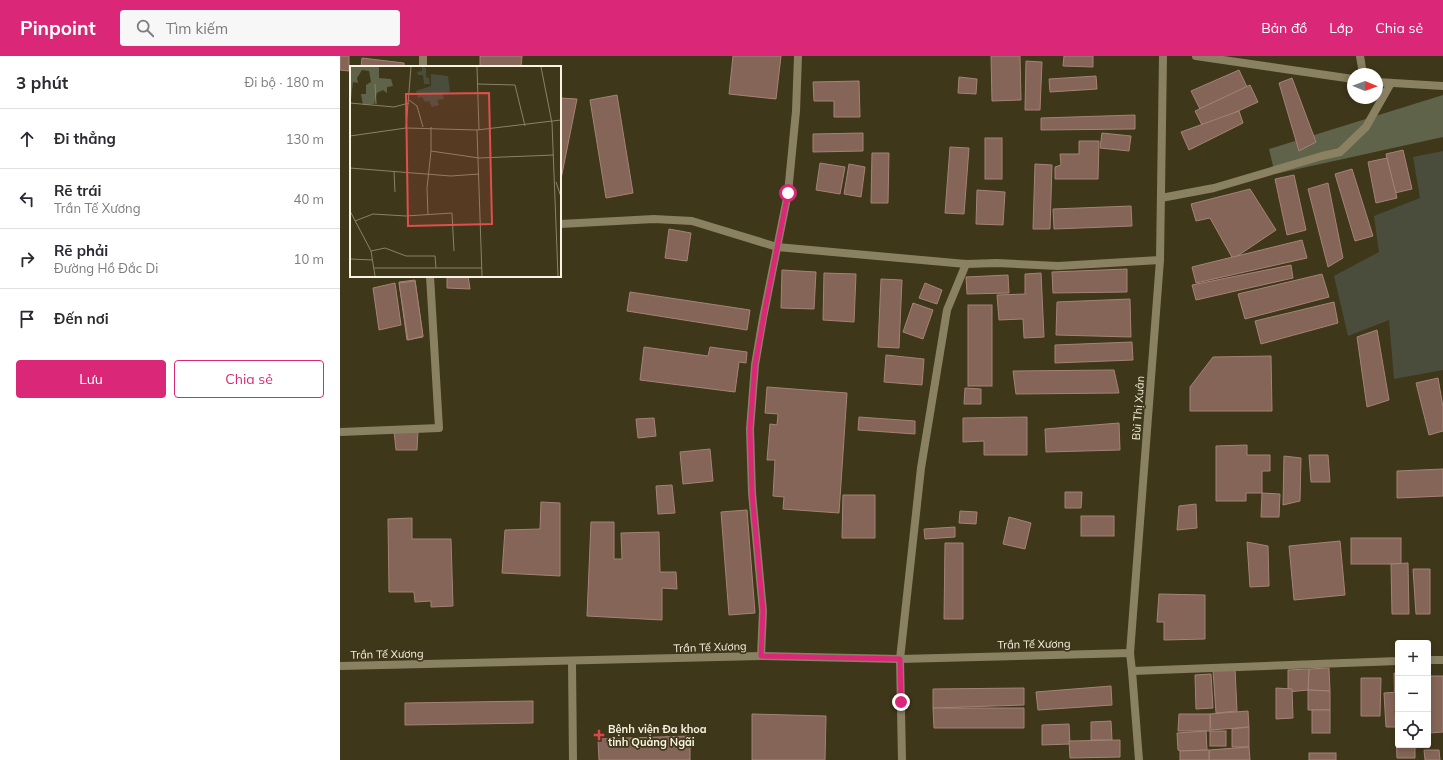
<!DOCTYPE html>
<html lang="vi">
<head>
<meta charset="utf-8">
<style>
	body { margin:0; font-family:Mulish,sans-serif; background:#f7f7f7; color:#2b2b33 }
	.controls { position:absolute; right:12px; bottom:12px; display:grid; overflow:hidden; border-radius:4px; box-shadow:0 2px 6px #0003 }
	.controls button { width:36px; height:36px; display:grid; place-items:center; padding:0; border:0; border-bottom:1px solid #e1e1e2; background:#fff; color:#2b2b33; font:20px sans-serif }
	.compass { position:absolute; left:1007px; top:12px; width:36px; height:36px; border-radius:50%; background:#fff; box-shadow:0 2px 6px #0003; rotate:91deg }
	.stop { position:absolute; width:12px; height:12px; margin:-9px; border:3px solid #db2777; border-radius:50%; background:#fff }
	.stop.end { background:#db2777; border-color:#fff; box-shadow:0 1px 4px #0008 }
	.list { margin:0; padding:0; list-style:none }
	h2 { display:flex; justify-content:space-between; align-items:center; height:52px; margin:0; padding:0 16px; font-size:17px }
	h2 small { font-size:13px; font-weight:400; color:#7c7c81 }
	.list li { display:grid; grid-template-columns:26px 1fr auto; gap:12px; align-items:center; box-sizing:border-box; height:60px; padding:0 16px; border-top:1px solid #e1e1e2 }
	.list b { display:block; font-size:15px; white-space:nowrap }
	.list p { margin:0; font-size:13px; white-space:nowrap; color:#7c7c81 }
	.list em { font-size:13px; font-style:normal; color:#7c7c81 }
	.actions { display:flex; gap:8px; padding:12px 16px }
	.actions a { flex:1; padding:9px 0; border:1px solid #db2777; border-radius:4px; text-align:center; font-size:14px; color:#db2777 }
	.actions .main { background:#db2777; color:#fff }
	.icon { flex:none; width:22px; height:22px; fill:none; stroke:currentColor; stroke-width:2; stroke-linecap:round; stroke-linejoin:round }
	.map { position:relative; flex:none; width:1103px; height:704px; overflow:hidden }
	header { display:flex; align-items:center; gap:24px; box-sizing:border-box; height:56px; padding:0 20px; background:#db2777; color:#fff }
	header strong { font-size:19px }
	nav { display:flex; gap:22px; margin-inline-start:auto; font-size:14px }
	.search { width:280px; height:36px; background:#f7f7f7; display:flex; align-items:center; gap:10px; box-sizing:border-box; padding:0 14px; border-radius:4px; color:#7c7c81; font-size:15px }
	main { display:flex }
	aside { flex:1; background:#fff }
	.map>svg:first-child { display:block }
	.green { fill:#4a4d3b }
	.forest { fill:#5f6349 }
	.building { fill:#846558; stroke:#a48376 }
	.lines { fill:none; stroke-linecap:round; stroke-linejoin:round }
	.service { stroke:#8a8163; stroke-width:8 }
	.minor { stroke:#8a8163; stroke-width:8 }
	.tertiary { stroke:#8a8163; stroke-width:8 }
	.route { stroke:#db2777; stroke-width:5 }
	.health-dot { fill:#e0444e; stroke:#3f371a; stroke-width:1.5 }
	.labels { text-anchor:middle; stroke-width:3.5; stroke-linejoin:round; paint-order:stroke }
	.street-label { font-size:11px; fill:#f8f3e2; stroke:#3f371a }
	.poi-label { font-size:11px; font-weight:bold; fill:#f8f3e2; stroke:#3f371a; text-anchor:start }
	.inset-road { fill:none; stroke:#89826a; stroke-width:1 }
	.view { fill:#dd514d; fill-opacity:0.15; stroke:#dd514d; stroke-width:2 }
	.inset-edge { fill:none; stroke:#f8f3e2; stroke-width:2 }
</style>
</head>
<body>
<header>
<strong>Pinpoint</strong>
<div class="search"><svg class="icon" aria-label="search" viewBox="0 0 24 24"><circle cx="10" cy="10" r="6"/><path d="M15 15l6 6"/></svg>Tìm kiếm</div>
<nav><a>Bản đồ</a><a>Lớp</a><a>Chia sẻ</a></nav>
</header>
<main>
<aside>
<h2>3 phút<small>Đi bộ · 180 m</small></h2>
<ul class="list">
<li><svg class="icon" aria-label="ahead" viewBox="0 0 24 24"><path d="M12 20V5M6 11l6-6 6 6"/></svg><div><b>Đi thẳng</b></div><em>130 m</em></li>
<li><svg class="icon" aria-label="left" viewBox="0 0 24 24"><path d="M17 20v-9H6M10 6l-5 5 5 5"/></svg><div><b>Rẽ trái</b><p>Trần Tế Xương</p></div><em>40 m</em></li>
<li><svg class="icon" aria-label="right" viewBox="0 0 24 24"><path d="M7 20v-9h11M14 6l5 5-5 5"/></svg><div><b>Rẽ phải</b><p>Đường Hồ Đắc Di</p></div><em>10 m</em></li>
<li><svg class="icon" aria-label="arrive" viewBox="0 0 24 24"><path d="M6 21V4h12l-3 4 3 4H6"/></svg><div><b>Đến nơi</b></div></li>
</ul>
<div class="actions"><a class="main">Lưu</a><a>Chia sẻ</a></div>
</aside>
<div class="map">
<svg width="1103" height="704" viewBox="0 0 1103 704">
	<rect width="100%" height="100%" fill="#3f371a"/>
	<polygon class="green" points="1103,95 1103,314 1054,323 1049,264 1008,280 994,220 1039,196 1034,160 1080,142 1073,101"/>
	<polygon class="forest" points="1103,39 1103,81 935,118 929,93"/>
	<g class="building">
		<polygon points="0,0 9,0 9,15 0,14"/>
		<polygon points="140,0 182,0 181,11 140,10"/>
		<polygon points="393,0 441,0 436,43 389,38"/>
		<polygon points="651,0 680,0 681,44 652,45"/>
		<polygon points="724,0 753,0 753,11 723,10"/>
		<polygon points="22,2 64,7 64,11 21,11"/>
		<polygon points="686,5 702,6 700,54 685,54"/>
		<polygon points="899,14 907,31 860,53 851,35"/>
		<polygon points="756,20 757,33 710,36 709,23"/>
		<polygon points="619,21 637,23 636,38 618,37"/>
		<polygon points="952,22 976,86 959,95 939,27"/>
		<polygon points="519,25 520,61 494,61 494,45 474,45 473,26"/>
		<polygon points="910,29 918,46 863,71 855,55"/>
		<polygon points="277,39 293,137 266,142 250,44"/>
		<polygon points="220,42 237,43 220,128"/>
		<polygon points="899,55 903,67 849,94 841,76"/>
		<polygon points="795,59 795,73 701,74 701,62"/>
		<polygon points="523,77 523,95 473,96 473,78"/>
		<polygon points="762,77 791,80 789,95 760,92"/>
		<rect x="645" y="82" width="17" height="41"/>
		<polygon points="739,85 759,85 758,123 715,123 715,111 721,109 720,98 739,98"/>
		<polygon points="610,91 629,92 624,158 605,157"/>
		<polygon points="1063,94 1072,133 1055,137 1046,98"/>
		<polygon points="532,97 549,97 548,147 531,147"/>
		<polygon points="1047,102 1057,142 1036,147 1028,106"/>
		<polygon points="480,107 505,111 500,138 476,134"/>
		<polygon points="509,108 525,111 521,141 504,138"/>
		<polygon points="695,108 712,109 710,173 693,173"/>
		<polygon points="1012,113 1033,180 1015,185 995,118"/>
		<polygon points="954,119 966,174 947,179 935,123"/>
		<polygon points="988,127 1003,202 988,211 968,133"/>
		<polygon points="910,133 936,174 893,203 870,162 856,165 851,148"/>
		<polygon points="637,134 665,136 663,169 636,168"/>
		<polygon points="791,150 792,170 714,173 713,153"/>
		<polygon points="329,173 351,177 347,205 325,202"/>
		<polygon points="962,184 967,202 856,227 852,211"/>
		<polygon points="951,209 953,222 856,244 852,229"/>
		<polygon points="787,213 787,236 713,237 712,216"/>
		<polygon points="442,214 476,216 474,253 441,252"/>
		<polygon points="484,217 516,218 514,266 483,264"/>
		<polygon points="701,217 704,281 684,282 683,263 659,264 657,239 685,238 685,218"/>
		<polygon points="982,218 989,241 905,263 898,238"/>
		<polygon points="668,219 669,237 627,238 626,221"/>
		<polygon points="107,220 128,220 130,233 107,232"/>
		<polygon points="541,223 562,224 559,292 538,291"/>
		<polygon points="75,224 83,281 67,284 59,226"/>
		<polygon points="75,225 83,280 68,284 59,227"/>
		<polygon points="55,227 61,269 39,274 33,232"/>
		<polygon points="585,227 602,234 597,248 579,242"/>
		<polygon points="290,236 410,254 407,274 287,255"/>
		<polygon points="790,243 791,281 716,279 717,246"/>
		<polygon points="994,246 998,267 921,288 915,265"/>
		<polygon points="573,247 593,254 583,283 563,276"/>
		<rect x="628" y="249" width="24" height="81"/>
		<polygon points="1037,274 1049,344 1027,351 1017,281"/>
		<polygon points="792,286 793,304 715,307 715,289"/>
		<polygon points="304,291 368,300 370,291 407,296 406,307 399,306 395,336 300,324"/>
		<polygon points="546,299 584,303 582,329 544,326"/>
		<polygon points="931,300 932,355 850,355 850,331 873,301"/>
		<polygon points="774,314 779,337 676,338 673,315"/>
		<polygon points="1098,322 1103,351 1103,375 1089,379 1076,327"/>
		<polygon points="427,331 507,337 499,457 443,453 444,441 433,440 435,404 427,404 430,368 437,369 438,358 425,357"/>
		<polygon points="625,332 641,333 641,348 624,348"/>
		<polygon points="519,361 575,365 575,378 518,374"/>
		<polygon points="687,361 687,399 644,399 644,385 623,386 623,362"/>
		<polygon points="314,362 316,380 298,382 296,363"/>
		<polygon points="779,367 780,394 706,396 705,373"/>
		<polygon points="78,374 77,394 56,394 54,375"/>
		<polygon points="907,389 907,399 930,399 930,415 922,415 922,437 906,437 906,445 876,445 876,390"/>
		<polygon points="370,393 373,425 343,428 340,396"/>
		<polygon points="969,399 988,399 990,426 971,426"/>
		<polygon points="944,400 961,402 960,445 943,449"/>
		<polygon points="1103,413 1103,440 1057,442 1057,415"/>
		<polygon points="332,429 335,457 318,458 316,430"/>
		<polygon points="725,436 742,436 741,452 725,452"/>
		<polygon points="922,437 940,438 939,461 921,461"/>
		<polygon points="503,439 535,439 535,482 502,482"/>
		<polygon points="201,446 220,447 220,520 162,517 165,474 200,473"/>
		<polygon points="856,448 857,472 837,474 839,450"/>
		<polygon points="407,454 415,557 389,559 381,456"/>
		<polygon points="620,455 637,456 636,468 619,467"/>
		<rect x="741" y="460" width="33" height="20"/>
		<polygon points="669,461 691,467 685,493 663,488"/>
		<polygon points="72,462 72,483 111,483 113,550 91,551 91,545 75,546 74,536 49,536 48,463"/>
		<polygon points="251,466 274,466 274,503 282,503 281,477 319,476 320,516 336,516 337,533 322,532 322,564 247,560"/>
		<polygon points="615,471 615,481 585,483 584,473"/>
		<rect x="1011" y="482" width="50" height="26"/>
		<polygon points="1000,485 1005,539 954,544 949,490"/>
		<polygon points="907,486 928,490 929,530 910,531"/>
		<polygon points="605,487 623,487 623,563 604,563"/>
		<polygon points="1068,507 1069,558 1052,558 1051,508"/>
		<polygon points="1073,513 1090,513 1090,558 1076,558"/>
		<polygon points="819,538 865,539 865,583 824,584 824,566 817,566"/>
		<polygon points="989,612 990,635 968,634 969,613"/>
		<polygon points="895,613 897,655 876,657 873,614"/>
		<polygon points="969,613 968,634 948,636 948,614"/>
		<polygon points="1054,617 1058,617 1058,658 1055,659"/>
		<polygon points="871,618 873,652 856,653 855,619"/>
		<polygon points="1089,620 1103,620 1103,676 1090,677"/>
		<polygon points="1021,622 1041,622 1040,660 1021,660"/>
		<polygon points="771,630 772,649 698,654 696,636"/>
		<polygon points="684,632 684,649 593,652 593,633"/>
		<polygon points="936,632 952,633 953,662 936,663"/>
		<polygon points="968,634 990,635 990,654 968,654"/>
		<polygon points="1058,636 1058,671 1046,671 1044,637"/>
		<polygon points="193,645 193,667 65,669 65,647"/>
		<polygon points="593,652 684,652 684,672 594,672"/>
		<rect x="972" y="654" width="18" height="23"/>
		<polygon points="908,655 909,671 871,674 870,658"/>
		<polygon points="412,658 486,660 485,704 412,704"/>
		<polygon points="839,658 870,658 870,675 838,675"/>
		<polygon points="1058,658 1058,689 1075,689 1075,702 1057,702 1055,659"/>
		<polygon points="771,665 772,684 751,684 751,666"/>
		<polygon points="729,668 730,688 702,689 702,669"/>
		<polygon points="909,671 909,691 892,691 892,673"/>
		<polygon points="866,675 867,694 840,695 838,694 837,677"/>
		<rect x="870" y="675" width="16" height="15"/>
		<polygon points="350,680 350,704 259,704 258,683"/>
		<polygon points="780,684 780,701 730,702 729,685"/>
		<polygon points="909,691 910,704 869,704 869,694"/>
		<polygon points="869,694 869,704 840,704 840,695"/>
		<polygon points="1084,694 1099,694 1100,704 1085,704"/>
		<rect x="969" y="697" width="27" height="7"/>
	</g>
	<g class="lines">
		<polyline class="service" points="232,606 233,704"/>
		<g class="minor">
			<polyline points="83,0 83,11"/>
			<polyline points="1020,0 1023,18"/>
			<polyline points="821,142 874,132 982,100 1000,96 1026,71 1051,27"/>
			<polyline points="220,168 314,163 352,165 437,191 626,208 657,207 718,210 820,204"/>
			<polyline points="0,376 99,372 90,220"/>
			<polyline points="421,600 423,555 412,437 410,373 415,309 423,262 448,137 456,55 458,0"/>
			<polyline points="560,603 581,412 607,254 626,208"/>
			<polyline points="1088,604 1103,604"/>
			<polyline points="792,615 1058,605"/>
		</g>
		<g class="tertiary">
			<polyline points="856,0 1013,23"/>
			<polyline points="1037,26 1103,30"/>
			<polyline points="560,603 562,704"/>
			<polyline points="0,610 421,600 560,603 790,597"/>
			<polyline points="799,704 792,615 790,597 820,204 823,0"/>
		</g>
	</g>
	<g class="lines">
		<polyline class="route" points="448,137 426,248 415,309 410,373 412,437 423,555 421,600 560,603 561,646"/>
	</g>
	<path class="health-dot" d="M257 673h4v4h4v4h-4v4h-4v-4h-4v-4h4z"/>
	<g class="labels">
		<g class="street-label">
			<text transform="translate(798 352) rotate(-86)" y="4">Bùi Thị Xuân</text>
			<text transform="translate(694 588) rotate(-1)" y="4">Trần Tế Xương</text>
			<text transform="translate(370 591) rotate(-2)" y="4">Trần Tế Xương</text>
			<text transform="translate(47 598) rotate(-1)" y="4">Trần Tế Xương</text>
		</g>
		<g class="poi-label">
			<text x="268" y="677">Bệnh viện Đa khoa<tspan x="268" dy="13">tỉnh Quảng Ngãi</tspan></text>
		</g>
	</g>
	<g transform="translate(10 10)">
		<rect width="211" height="211" fill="#3f371a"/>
		<path d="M72,1L76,2V11L79,12L80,18H74L73,9H68L67,6L72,5ZM81,8L98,10L100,26L93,27L94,33L87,34L89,39L82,41L79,35L75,36L72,31L68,32L66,25L81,20Z" fill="#4a4d3b"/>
		<path d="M0,1H29V12L41,13L43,20L37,21V27L33,24L27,27L24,38L13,39L11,28H16V19L21,16L19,5L12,4L7,12L8,17L3,16L1,33Z" fill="#5f6349"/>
		<path class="inset-road" d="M127,1L129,64M191,1L202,57L208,210M25,18L26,38M127,18L165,19L175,60M59,34L67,40L73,61M0,37L44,41L59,37M56,62L61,1M127,64L132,210M0,70L56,62L127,64L211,54M81,85L129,92L204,89M0,102L101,110L129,108M44,105L45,126M206,116L211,131M0,145L21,185L25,210M78,149L77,122L81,85V61M5,155L23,148L56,150L102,147L104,185M21,185L35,182L56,190H85L86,202M0,193L23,194M24,202H132"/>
		<path class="view" d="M139,27L142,158L58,160L56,28Z"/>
		<rect width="211" height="211" class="inset-edge"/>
	</g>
</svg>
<div class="controls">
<button>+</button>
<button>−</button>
<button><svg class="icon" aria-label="locate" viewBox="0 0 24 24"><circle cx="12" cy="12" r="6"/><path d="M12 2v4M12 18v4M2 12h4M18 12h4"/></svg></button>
</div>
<svg class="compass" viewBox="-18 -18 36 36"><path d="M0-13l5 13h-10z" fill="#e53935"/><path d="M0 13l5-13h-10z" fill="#7c7c81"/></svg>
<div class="stop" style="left:448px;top:137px"></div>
<div class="stop end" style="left:561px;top:646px"></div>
</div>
</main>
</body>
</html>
